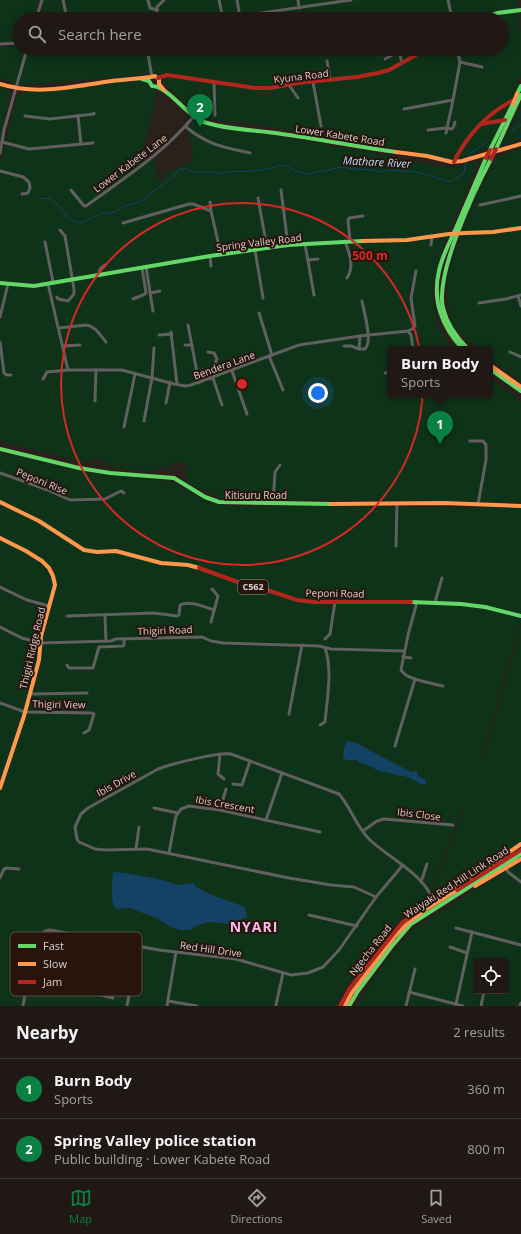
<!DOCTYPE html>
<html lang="en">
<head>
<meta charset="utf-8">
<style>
	body { margin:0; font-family:"Open Sans",sans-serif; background:#2d2522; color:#f1f3f6 }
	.controls { position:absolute; right:12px; bottom:12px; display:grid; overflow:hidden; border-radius:4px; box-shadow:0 2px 10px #0003 }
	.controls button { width:36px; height:36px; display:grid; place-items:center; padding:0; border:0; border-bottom:1px solid #3d3734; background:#201815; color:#f1f3f6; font:20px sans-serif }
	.you { position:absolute; left:318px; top:393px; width:14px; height:14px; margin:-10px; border:3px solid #fff; border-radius:50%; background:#1a73e8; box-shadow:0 0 0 6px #1a73e833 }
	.badge { display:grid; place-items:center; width:26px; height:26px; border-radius:50%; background:#0b8043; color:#fff; font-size:13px; font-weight:700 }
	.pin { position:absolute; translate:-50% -33px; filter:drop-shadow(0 1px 2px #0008) }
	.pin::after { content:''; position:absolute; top:21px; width:14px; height:12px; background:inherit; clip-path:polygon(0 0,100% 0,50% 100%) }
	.popup { position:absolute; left:387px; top:346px; width:106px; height:52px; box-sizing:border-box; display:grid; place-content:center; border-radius:4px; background:#201815; filter:drop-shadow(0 1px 3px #0005); font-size:13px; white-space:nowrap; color:#a2a0a0 }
	.popup b { font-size:15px; color:#f1f3f6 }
	.popup::after { content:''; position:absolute; left:50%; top:100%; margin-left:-8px; border:8px solid transparent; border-top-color:#201815 }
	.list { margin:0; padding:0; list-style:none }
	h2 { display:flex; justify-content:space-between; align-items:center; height:52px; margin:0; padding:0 16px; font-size:17px }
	h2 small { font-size:13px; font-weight:400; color:#a2a0a0 }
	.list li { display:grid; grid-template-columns:26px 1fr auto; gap:12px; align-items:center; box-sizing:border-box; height:60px; padding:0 16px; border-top:1px solid #3d3734 }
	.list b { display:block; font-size:15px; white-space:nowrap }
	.list p { margin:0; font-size:13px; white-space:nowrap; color:#a2a0a0 }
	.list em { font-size:13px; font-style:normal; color:#a2a0a0 }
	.icon { flex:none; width:22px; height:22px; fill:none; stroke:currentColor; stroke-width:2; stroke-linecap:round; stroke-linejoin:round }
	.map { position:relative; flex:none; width:521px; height:1006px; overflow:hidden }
	.search { position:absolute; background:#201815; box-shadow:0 2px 10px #0003; left:12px; right:12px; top:12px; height:44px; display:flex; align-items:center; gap:10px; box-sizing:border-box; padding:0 14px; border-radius:22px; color:#a2a0a0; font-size:15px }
	.sheet { height:172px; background:#201815 }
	nav { display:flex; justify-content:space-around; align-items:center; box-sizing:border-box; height:56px; border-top:1px solid #3d3734; background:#201815; font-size:11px; color:#a2a0a0 }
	nav a { display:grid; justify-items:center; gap:2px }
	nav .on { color:#0b8043 }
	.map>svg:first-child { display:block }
	.green { fill:#0e3319; fill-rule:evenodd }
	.water { fill:#134265 }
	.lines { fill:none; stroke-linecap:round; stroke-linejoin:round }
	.stream { stroke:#134265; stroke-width:1 }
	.street { stroke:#625f61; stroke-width:3 }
	.fast { stroke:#63d668; stroke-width:4 }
	.slow { stroke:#ff974d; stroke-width:4 }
	.jam { stroke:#b3261e; stroke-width:4 }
	.fast-bridge { stroke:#63d668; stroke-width:4 }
	.slow-bridge { stroke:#ff974d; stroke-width:4 }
	.jam-bridge { stroke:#b3261e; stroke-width:4 }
	.ring { fill:none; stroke:#d62828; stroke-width:2 }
	.labels { text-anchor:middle; stroke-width:4; stroke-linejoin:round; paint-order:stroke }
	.shield { fill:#26140d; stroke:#a79893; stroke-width:1 }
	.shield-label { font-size:9px; font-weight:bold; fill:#ded1cc }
	.street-label { font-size:10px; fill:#ded1cc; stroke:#26140d }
	.water-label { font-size:11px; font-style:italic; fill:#badbf9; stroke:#26140d }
	.district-label { font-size:14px; font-weight:bold; letter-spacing:1px; fill:#fbbaee; stroke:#26140d }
	.key { fill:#26140d; stroke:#5d4d46; stroke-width:1 }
	.key-label { font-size:11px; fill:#ded1cc }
	.centre { fill:#d62828; stroke:#26140d; stroke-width:2 }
	.ring-label { font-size:12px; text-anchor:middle; font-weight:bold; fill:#d62828; stroke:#26140d; stroke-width:4; stroke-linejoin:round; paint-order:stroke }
</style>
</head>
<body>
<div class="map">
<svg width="521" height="1006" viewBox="0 0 521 1006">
	<rect width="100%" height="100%" fill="#2a201c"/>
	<g class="green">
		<polygon points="0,0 39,0 34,19 19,19 19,42 5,43 0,42"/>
		<path d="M43,0H517L521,34V74L516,89L489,148L457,159H446L413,151L241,122C234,122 224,122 216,120C190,112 172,93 155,72L125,77L21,85L0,78V47L19,45V49H502V19H38Z"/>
		<polygon points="139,78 157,90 146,141 144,141 142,161 155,160 157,179 165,179 167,171 178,169 193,161 190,136 187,132 194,118 205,124 313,142 451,168 479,161 444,244 432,293 438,326 453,349 390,349 390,395 490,395 490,377 521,402 521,502 221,499 186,482 186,465 175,461 170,468 160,468 151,472 116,468 97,459 80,462 0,441 0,163 1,162 17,94"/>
		<polygon points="0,87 11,92 0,143"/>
		<polygon points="521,106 521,138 502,146"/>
		<polygon points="521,148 521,382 490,360 490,349 476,349 451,325 446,280 456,248 477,195 497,157"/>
		<polygon points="0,452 81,471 129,477 171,481 211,503 236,507 290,506 521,508 521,621 481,760 483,760 521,626 521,843 511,850 434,897 430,897 465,808 463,809 428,898 398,921 343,991 336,1006 0,1006"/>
		<path d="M521,862V1006H356L386,961L414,928ZM476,961H506V991H476Z"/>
	</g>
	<g class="water">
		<path d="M347,741L354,742L405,769L412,772L417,771L418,776L426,780V783L424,785C416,783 409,775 401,776L376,770L373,767L359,762L357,760H346L343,757L344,749Z"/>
		<path d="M113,872L125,873L158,879L179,885L194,883L195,886L212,895L245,907L247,917L231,924L208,922L196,926L190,930H181L173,928L156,918L130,908L115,909C110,899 112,884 113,872Z"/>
	</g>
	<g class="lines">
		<g class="stream">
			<polyline points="511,130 521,125"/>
			<polyline points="468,157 472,152 487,142"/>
			<polyline points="39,199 50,198 60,207 67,217 76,222 81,223 101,214 115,212 125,206 136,203 147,198 152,192 173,178 179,169 182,168 195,172 212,172 219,174 225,172 254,171 276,167 280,165 287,166 296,171 307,174 342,167 354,169 373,170 377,172 393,170 417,172 451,182 464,173 466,162"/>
		</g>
		<g class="street">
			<polyline points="63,0 67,19"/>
			<polyline points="148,0 150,8 157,10"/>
			<polyline points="219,0 223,19"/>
			<polyline points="237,0 240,17"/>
			<polyline points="298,0 299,8"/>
			<polyline points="448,0 452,19"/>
			<polyline points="36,19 42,0"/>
			<polyline points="157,19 157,7 164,0"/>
			<polyline points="219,19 351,0"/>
			<polyline points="0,44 19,43"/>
			<polyline points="147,49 152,77"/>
			<polyline points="399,51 402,63"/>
			<polyline points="385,59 400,51"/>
			<polyline points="327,61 330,80"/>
			<polyline points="460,62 482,67"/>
			<polyline points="214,82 215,115"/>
			<polyline points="313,82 321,126"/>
			<polyline points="289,85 298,98"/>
			<polyline points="404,109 453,100 460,62 457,49"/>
			<polyline points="25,116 50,119 94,114 94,113"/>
			<polyline points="78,116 81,144"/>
			<path d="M186,127C208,145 223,147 250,153"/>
			<polyline points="428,130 446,128 451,129 453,128 455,122"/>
			<polyline points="446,133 453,100"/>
			<polyline points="2,142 29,149 93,143"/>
			<polyline points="0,153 4,130 27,49"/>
			<polyline points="0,171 23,177 29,182 30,188 28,193 22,194"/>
			<path d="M71,190L84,206H86C124,178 164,153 194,116"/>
			<polyline points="281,190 288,245"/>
			<polyline points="258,198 267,248"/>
			<polyline points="210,202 211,211"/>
			<polyline points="480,205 521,196"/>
			<polyline points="123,223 189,204 193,204 211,211 221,255"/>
			<polyline points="350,240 348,220 349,218 363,216"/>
			<path d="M345,241C349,253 355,265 347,278"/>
			<polyline points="45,242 53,282"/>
			<polyline points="305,244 314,295"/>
			<polyline points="431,245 432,236"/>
			<polyline points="255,250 263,298"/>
			<polyline points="210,256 211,266"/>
			<polyline points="308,260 318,259"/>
			<polyline points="146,267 153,311"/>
			<polyline points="99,274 100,269 105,265"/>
			<polyline points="48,284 68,370 122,370 174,384 185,386 191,385 299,345 360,336 408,331 412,329 415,326 411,298 416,271"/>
			<polyline points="150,293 160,291"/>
			<polyline points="518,296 521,306"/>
			<polyline points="57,297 58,299 68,301 74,294 74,289 65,236 60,230"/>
			<polyline points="133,299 143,295 146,293 142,268"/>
			<polyline points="479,303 506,299 521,295"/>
			<polyline points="259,313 272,355"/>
			<polyline points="0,317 8,284"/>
			<polyline points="188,325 199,383"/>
			<path d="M59,328L86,325C95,326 100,335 106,342"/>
			<polyline points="408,331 411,335 413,349"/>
			<polyline points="171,332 177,384"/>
			<polyline points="159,335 172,334"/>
			<polyline points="0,342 4,373 7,375 11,375"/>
			<polyline points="185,345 192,345"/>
			<polyline points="63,346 80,345"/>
			<polyline points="344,346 351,346 359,349 360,336"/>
			<path d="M359,349H365C373,342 364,312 362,301"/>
			<polyline points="208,352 214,353 217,359 209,375 210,379"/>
			<polyline points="510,352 521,357"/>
			<polyline points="269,356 283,390"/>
			<polyline points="232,371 247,414"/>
			<polyline points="385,373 390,372"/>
			<polyline points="213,378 222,405"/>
			<polyline points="43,379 47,372 68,370"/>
			<polyline points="95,401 96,370"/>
			<polyline points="166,403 170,382"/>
			<polyline points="144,421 152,378 154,348"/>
			<polyline points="124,427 135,374"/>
			<polyline points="470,441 483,441 486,445 486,460 478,504"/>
			<polyline points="0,473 48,490 70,500 105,499 121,491 124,493"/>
			<polyline points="273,503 275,472 280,465"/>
			<polyline points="396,546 397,503"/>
			<polyline points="0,587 27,600 49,606"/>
			<path d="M417,602L408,635L401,670C406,680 432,683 443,686"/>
			<polyline points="435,602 442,578"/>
			<path d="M67,616L154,613L177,616L179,615L180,605C190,600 204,607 214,610"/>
			<polyline points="105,616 106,641"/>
			<polyline points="211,622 218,596 212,589"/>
			<polyline points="0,627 22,638 40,643 111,641 116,639 202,637 211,641 223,643 319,646 331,649 404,651"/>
			<polyline points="325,639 330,634 335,602"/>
			<polyline points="403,657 411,658"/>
			<polyline points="67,665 69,668 93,668 99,647 123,646 124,645 124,639"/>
			<polyline points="30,694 87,693"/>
			<polyline points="0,703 25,712 92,713 94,714 89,730 84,733"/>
			<polyline points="289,714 302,645"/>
			<path d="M320,725L325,722C327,698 333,671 325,648"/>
			<polyline points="395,746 415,679"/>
			<polyline points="220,754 218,774 224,779"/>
			<polyline points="233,784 242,785 250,761"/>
			<polyline points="154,808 178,813"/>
			<polyline points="220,810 226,789"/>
			<polyline points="266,820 282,773"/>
			<polyline points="363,831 377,821 384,819 453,825"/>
			<polyline points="136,849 139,827"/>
			<polyline points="169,853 176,816 181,809 189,806 220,810 320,832"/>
			<polyline points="506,868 508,872 521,882"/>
			<polyline points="0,878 4,869 7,868 19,869"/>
			<polyline points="421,882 427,864"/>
			<path d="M376,897L354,887L331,885L289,878L147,849L105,850L95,849L79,842L77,839L75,827L81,814L88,808L158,769C171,764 218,752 231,754L339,794C351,808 357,828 370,840C387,856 420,873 430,894L429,897L434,901"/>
			<polyline points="309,915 357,926"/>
			<polyline points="456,928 521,945"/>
			<polyline points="102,939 95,990 97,994 113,998"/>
			<polyline points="450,947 467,953"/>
			<polyline points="409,992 463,1006"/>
			<polyline points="168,1001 197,1006"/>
			<polyline points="456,1004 472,932"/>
			<polyline points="276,1005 283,973"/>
			<polyline points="23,1006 26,989 40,937 45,931 50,930 159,950 236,959 291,975 308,973 323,967 339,950 376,897 403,865"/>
			<polyline points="127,1006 138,946"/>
			<polyline points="167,1006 176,952"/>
			<polyline points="406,1006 415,969"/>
			<polyline points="481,1006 484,991"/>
			<polyline points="520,1006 521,1003"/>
		</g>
		<g class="fast">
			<polyline points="482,19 497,13 521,10"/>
			<path d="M142,79L149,81L152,86C168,86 188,117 204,122C227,130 257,130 282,134C320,139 358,147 396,152"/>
			<polyline points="517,94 521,86"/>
			<polyline points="496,149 518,101"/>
			<polyline points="490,150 513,104"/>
			<polyline points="0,283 34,286 210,256 288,245 362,241"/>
			<path d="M463,349C442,328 432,300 439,271C442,256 450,242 456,228C466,205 476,181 486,158"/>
			<path d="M468,349C456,337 447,325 443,308C435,274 474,191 491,159"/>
			<polyline points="490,369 521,391"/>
			<polyline points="0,449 79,468 110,473 174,478 205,497 219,502 331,504"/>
			<polyline points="411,602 461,604 485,607 521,616"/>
			<polyline points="349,1006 358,991 392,946 411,924 521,854"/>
		</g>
		<g class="slow">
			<path d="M0,84C38,96 74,86 112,81C127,79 141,79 155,76L159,79V84L164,90"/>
			<polyline points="396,152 427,156 452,162 462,161 521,144"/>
			<polyline points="465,233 493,232 521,228"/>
			<polyline points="362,241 407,240 449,234"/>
			<polyline points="490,365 521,387"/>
			<polyline points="0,502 39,521 84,550 97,552 116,551 161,563 188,565 199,568"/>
			<polyline points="331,504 444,503 521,506"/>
			<polyline points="0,538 26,551 42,561 49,568 53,576 55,585 41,636 39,660 24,716 0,788"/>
			<polyline points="475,886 521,859"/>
			<polyline points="426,906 488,867 521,844"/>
			<polyline points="345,1006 351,994 394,937 409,922 428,908 457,890"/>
		</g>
		<g class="jam">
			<polyline points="158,78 167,75 255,88 270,88 297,83 357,77 378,73 389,70 427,49"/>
			<polyline points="481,124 505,120"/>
			<path d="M454,162C457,155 461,149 465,143C479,123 494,109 516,99"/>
			<polyline points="199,568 249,586 270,591 297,600 314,602 411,602"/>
			<polyline points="457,890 521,850"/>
			<polyline points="340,1006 350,988 402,923 426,906"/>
		</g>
		<polyline class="fast-bridge" points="518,101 521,95"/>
		<g class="slow-bridge">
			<polyline points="513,104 517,94"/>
			<polyline points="449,234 465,233"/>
		</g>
		<g class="jam-bridge">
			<polyline points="486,158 490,150"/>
			<polyline points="491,159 496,149"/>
		</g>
	</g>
	<circle class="ring" cx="242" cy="384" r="181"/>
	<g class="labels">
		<rect class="shield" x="238" y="580" width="30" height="14" rx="3"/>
		<g class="shield-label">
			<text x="253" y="590">C562</text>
		</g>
		<g class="street-label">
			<text transform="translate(301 76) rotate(-7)" y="4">Kyuna Road</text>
			<text transform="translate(340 135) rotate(9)" y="4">Lower Kabete Road</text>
			<text transform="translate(130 163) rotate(-37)" y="4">Lower Kabete Lane</text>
			<text transform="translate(259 242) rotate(-7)" y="4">Spring Valley Road</text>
			<text transform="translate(224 365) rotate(-20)" y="4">Bendera Lane</text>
			<text transform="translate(42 481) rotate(22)" y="4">Peponi Rise</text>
			<text x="256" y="499">Kitisuru Road</text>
			<text transform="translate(335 593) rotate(1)" y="4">Peponi Road</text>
			<text transform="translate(165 630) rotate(-2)" y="4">Thigiri Road</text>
			<text transform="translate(32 648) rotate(-77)" y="4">Thigiri Ridge Road</text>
			<text transform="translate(59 704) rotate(1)" y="4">Thigiri View</text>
			<text transform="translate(116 783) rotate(-29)" y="4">Ibis Drive</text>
			<text transform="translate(225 804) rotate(10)" y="4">Ibis Crescent</text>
			<text transform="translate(419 814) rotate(7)" y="4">Ibis Close</text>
			<text transform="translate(456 882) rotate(-33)" y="4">Waiyaki Red Hill Link Road</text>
			<text transform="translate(211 949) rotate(8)" y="4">Red Hill Drive</text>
			<text transform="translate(370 950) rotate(-52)" y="4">Ngecha Road</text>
		</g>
		<g class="water-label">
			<text transform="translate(377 162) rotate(3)" y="4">Mathare River</text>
		</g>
		<g class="district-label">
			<text x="254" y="932">NYARI</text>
		</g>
	</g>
	<rect x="10" y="932" width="132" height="64" rx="6" class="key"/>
	<rect x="18" y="944" width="18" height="4" fill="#63d668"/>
	<rect x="18" y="962" width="18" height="4" fill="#ff974d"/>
	<rect x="18" y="980" width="18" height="4" fill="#b3261e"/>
	<g class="key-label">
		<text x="43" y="950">Fast</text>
		<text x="43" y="968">Slow</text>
		<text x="43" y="986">Jam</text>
	</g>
	<circle cx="242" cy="384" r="6" class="centre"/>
	<g class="ring-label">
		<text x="370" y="260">500 m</text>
	</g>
</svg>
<div class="controls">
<button><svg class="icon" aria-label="locate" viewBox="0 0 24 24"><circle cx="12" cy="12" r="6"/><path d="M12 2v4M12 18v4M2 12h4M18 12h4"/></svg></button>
</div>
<div class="you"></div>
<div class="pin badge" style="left:440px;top:444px">1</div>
<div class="popup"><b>Burn Body</b>Sports</div>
<div class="pin badge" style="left:200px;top:127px">2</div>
<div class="search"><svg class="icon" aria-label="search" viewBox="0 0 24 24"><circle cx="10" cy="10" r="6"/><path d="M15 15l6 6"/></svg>Search here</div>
</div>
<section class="sheet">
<h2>Nearby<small>2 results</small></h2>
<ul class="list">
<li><span class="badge">1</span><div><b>Burn Body</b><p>Sports</p></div><em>360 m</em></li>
<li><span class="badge">2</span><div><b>Spring Valley police station</b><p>Public building · Lower Kabete Road</p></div><em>800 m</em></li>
</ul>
</section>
<nav>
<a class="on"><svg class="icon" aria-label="map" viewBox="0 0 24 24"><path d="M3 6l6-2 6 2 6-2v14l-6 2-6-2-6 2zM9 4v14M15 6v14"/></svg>Map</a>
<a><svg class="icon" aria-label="directions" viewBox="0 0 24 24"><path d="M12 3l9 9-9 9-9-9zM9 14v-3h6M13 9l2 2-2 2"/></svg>Directions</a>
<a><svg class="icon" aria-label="saved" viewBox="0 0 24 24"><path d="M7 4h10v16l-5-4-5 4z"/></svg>Saved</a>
</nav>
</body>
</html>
